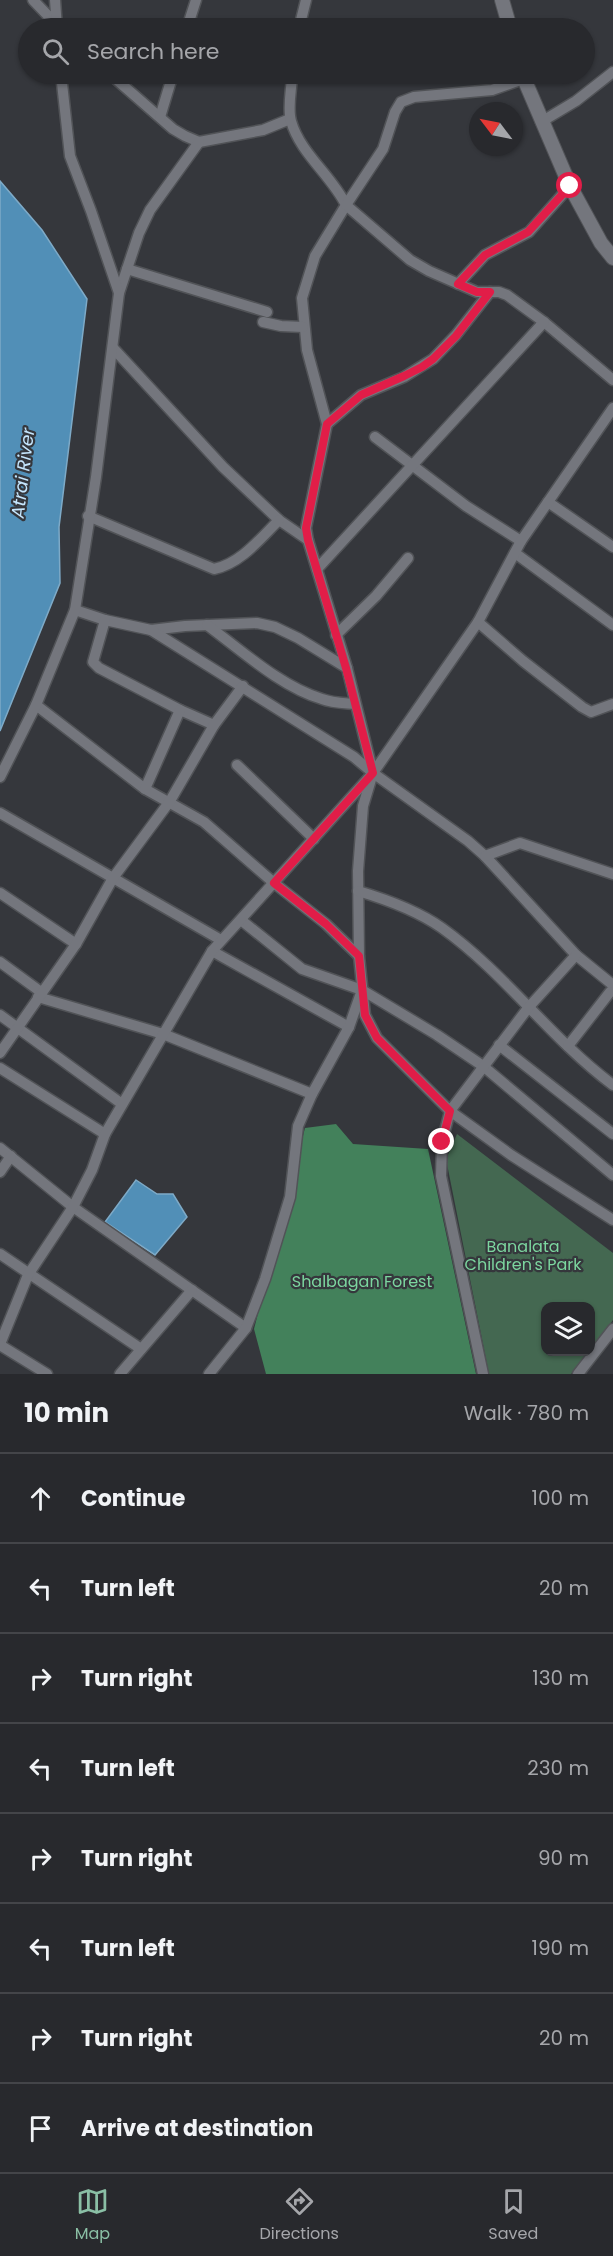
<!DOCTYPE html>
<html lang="en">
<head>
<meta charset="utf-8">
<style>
	body { margin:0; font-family:Poppins,sans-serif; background:#343539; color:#f1f3f6 }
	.controls { position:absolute; right:18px; bottom:18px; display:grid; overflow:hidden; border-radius:12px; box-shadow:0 2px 4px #0004 }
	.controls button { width:54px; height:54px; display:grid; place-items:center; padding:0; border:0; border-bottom:2px solid #444549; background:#28292d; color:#f1f3f6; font:30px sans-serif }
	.compass { position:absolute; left:469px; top:102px; width:54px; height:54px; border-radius:50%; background:#28292d; box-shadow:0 2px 4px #0004; rotate:302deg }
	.stop { position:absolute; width:18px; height:18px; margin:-14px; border:4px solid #e11d48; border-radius:50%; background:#fff }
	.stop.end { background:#e11d48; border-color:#fff; box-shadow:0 2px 6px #0008 }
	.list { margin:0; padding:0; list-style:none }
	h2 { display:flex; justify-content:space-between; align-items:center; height:78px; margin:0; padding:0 24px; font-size:26px }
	h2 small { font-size:20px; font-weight:400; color:#a5a6aa }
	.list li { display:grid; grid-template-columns:39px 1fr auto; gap:18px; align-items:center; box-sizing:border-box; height:90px; padding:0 24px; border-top:2px solid #444549 }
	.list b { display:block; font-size:22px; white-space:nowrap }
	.list em { font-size:20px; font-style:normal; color:#a5a6aa }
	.icon { flex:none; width:33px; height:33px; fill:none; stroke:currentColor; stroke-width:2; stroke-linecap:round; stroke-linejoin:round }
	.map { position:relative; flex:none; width:613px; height:1374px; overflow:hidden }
	.search { position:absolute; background:#28292d; box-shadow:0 2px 4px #0004; left:18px; right:18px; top:18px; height:66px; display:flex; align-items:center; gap:15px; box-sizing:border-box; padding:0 21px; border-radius:33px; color:#a5a6aa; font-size:22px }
	.sheet { height:798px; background:#28292d }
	nav { display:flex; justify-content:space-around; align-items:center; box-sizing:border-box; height:84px; border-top:2px solid #444549; background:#28292d; font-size:16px; color:#a5a6aa }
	nav a { display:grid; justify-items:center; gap:3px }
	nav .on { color:#8abfa5 }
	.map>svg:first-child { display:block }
	.green { fill:#446851 }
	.forest { fill:#43815b }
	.water { fill:#518fb7; stroke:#7eaac7; stroke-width:1.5 }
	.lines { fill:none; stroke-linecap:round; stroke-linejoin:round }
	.minor-casing { stroke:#515357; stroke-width:13 }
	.tertiary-casing { stroke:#515357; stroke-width:16 }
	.minor { stroke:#74767d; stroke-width:10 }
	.tertiary { stroke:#74767d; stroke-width:14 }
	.route { stroke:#e11d48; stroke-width:8 }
	.labels { text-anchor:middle; stroke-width:4.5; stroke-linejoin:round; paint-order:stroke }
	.park-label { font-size:16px; fill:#7cd69f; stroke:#35373c }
	.water-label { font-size:18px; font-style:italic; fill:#c5e6fd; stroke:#35373c }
</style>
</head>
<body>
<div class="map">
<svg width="613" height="1374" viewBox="0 0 613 1374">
	<rect width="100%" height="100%" fill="#35373c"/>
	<polygon class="green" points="457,1134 613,1253 613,1320 591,1349 590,1306 546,1306 546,1352 589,1352 571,1374 489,1374 446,1159"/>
	<polygon class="forest" points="336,1124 353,1144 428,1149 476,1374 266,1374 254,1329 305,1128"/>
	<g class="water">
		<polygon points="0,181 42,230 87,299 59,527 60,583 0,731"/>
		<polygon points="136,1180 157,1194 173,1194 187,1217 155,1255 105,1222"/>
	</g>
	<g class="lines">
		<g class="minor-casing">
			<g id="minor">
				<polyline points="33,0 57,25"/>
				<polyline points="55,0 57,28"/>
				<polyline points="189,22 209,28"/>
				<polyline points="187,28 196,0"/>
				<polyline points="299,28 306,0"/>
				<polyline points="110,74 173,129 185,136 199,142 263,130 290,119"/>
				<path d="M292,74C292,88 287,107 291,121C300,153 331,175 346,205L315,256L302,298L307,350L327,424L306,528L308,540L347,668L373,773L363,806L358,871L359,956L365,1015L377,1038L450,1111L511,1155L613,1220"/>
				<polyline points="523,79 492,90 414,97 401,102 395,112 383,149 346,205 410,260 429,271 477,292 499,292 507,295 544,322 613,380"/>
				<polyline points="160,117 173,74"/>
				<polyline points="541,122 576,101 613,72"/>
				<polyline points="127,269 267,312"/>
				<polyline points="458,284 485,255 529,232 570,186"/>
				<polyline points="119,293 139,233 150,210 199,142"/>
				<polyline points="263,322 281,326 303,327"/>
				<polyline points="113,348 223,467 279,520 308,540"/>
				<polyline points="327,424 361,395 404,377 433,359 456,335 490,292"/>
				<polyline points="375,437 466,506 521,541"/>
				<polyline points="548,502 613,547"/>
				<path d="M88,516L214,569C240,564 260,539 279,520"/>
				<polyline points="515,553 613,625"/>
				<polyline points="317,569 544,322"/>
				<polyline points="75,610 105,620 151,630 185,626 257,623 275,627 298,638 347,668"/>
				<polyline points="105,620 93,662 99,668 180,710 214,725"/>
				<polyline points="478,622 523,661 582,707 591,712 613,704"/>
				<path d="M207,625C241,650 281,687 322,699C332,703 344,703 355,704"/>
				<polyline points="151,630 354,757 373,773 468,841 485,856 576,955 613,985"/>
				<polyline points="336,635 376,596 408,558"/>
				<polyline points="36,705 145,789 204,822 274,883 326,924 359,956"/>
				<polyline points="237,765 314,839"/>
				<polyline points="0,777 36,705 75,610 96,477 119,293 91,211 70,156 61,74"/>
				<polyline points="145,789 180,710"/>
				<polyline points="0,813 221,940"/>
				<polyline points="485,856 520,843 613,874"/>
				<path d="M358,891C385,899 418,911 442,928C505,973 551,1039 613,1085"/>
				<polyline points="0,893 76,944"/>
				<polyline points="241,920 302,969 362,990 437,1035 483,1066 613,1175"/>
				<polyline points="212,951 349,1027"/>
				<polyline points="0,962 41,992"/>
				<polyline points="38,997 163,1034 312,1094"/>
				<polyline points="0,1015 122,1104"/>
				<polyline points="499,1045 613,1134"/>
				<polyline points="568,1046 610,992"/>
				<polyline points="0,1053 76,944 113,878 170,801 214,725 243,686"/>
				<polyline points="0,1068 105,1134"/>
				<polyline points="0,1148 73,1207 246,1328"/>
				<polyline points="0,1172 11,1156"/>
				<polyline points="0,1254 141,1349"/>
				<polyline points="0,1344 28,1275 73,1207 92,1170 105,1134 212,951 373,773 478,622 521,541 613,408"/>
				<polyline points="0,1345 47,1374"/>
				<polyline points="120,1374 192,1290"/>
				<polyline points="209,1374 246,1328 265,1279 290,1197 298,1126 312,1094 349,1027 361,993"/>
				<polyline points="483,1374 441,1176 442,1142 450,1111 528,1008 576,955"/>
				<polyline points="578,1374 613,1329"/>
			</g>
		</g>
		<g class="tertiary-casing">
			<g id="tertiary">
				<polyline points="502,0 510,28"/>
				<polyline points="522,74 570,186 601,243 613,258"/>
			</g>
		</g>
		<use href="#minor" class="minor"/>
		<use href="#tertiary" class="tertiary"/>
	</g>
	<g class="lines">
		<polyline class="route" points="442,1142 450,1111 377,1038 365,1015 359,956 326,924 274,883 373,773 346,668 308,540 306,528 327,424 361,395 404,376 422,367 433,359 456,336 490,292 477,292 458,284 485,255 528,232 570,186"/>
	</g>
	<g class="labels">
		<g class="park-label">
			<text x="523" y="1252">Banalata<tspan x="523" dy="18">Children's Park</tspan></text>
			<text x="362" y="1287">Shalbagan Forest</text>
		</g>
		<g class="water-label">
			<text transform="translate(23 473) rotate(-83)" y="6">Atrai River</text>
		</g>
	</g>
</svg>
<div class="controls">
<button><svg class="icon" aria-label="layers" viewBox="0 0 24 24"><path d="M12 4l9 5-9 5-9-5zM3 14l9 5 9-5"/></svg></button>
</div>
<svg class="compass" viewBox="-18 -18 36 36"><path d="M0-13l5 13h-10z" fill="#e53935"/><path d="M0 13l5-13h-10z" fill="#a5a6aa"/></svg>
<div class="stop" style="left:570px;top:186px"></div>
<div class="stop end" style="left:442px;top:1142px"></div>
<div class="search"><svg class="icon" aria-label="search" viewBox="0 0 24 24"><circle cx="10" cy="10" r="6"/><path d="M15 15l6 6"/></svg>Search here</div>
</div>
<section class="sheet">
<h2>10 min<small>Walk · 780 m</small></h2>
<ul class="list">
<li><svg class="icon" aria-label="ahead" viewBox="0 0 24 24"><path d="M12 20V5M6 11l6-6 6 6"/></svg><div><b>Continue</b></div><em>100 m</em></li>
<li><svg class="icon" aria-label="left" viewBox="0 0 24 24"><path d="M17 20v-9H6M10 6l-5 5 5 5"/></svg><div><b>Turn left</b></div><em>20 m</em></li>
<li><svg class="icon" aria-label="right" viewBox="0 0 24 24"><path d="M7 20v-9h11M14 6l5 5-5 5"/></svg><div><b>Turn right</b></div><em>130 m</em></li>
<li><svg class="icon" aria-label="left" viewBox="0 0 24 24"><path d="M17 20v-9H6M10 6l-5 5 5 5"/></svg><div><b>Turn left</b></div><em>230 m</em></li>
<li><svg class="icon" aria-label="right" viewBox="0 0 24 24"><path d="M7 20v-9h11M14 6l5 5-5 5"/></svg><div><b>Turn right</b></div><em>90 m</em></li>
<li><svg class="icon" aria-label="left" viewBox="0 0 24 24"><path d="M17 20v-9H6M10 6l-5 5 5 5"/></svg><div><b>Turn left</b></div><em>190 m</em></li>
<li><svg class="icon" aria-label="right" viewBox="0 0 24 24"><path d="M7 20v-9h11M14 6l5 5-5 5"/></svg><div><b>Turn right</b></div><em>20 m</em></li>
<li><svg class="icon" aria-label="arrive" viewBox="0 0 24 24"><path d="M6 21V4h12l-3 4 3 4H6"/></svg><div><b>Arrive at destination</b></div></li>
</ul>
</section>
<nav>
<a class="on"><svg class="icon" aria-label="map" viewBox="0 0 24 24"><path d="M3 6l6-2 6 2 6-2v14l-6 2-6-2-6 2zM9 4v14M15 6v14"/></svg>Map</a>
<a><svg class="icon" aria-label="directions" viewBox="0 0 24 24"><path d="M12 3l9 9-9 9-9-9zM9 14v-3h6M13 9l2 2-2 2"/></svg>Directions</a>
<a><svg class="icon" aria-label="saved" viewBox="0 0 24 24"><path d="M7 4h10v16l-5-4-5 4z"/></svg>Saved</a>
</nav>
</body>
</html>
